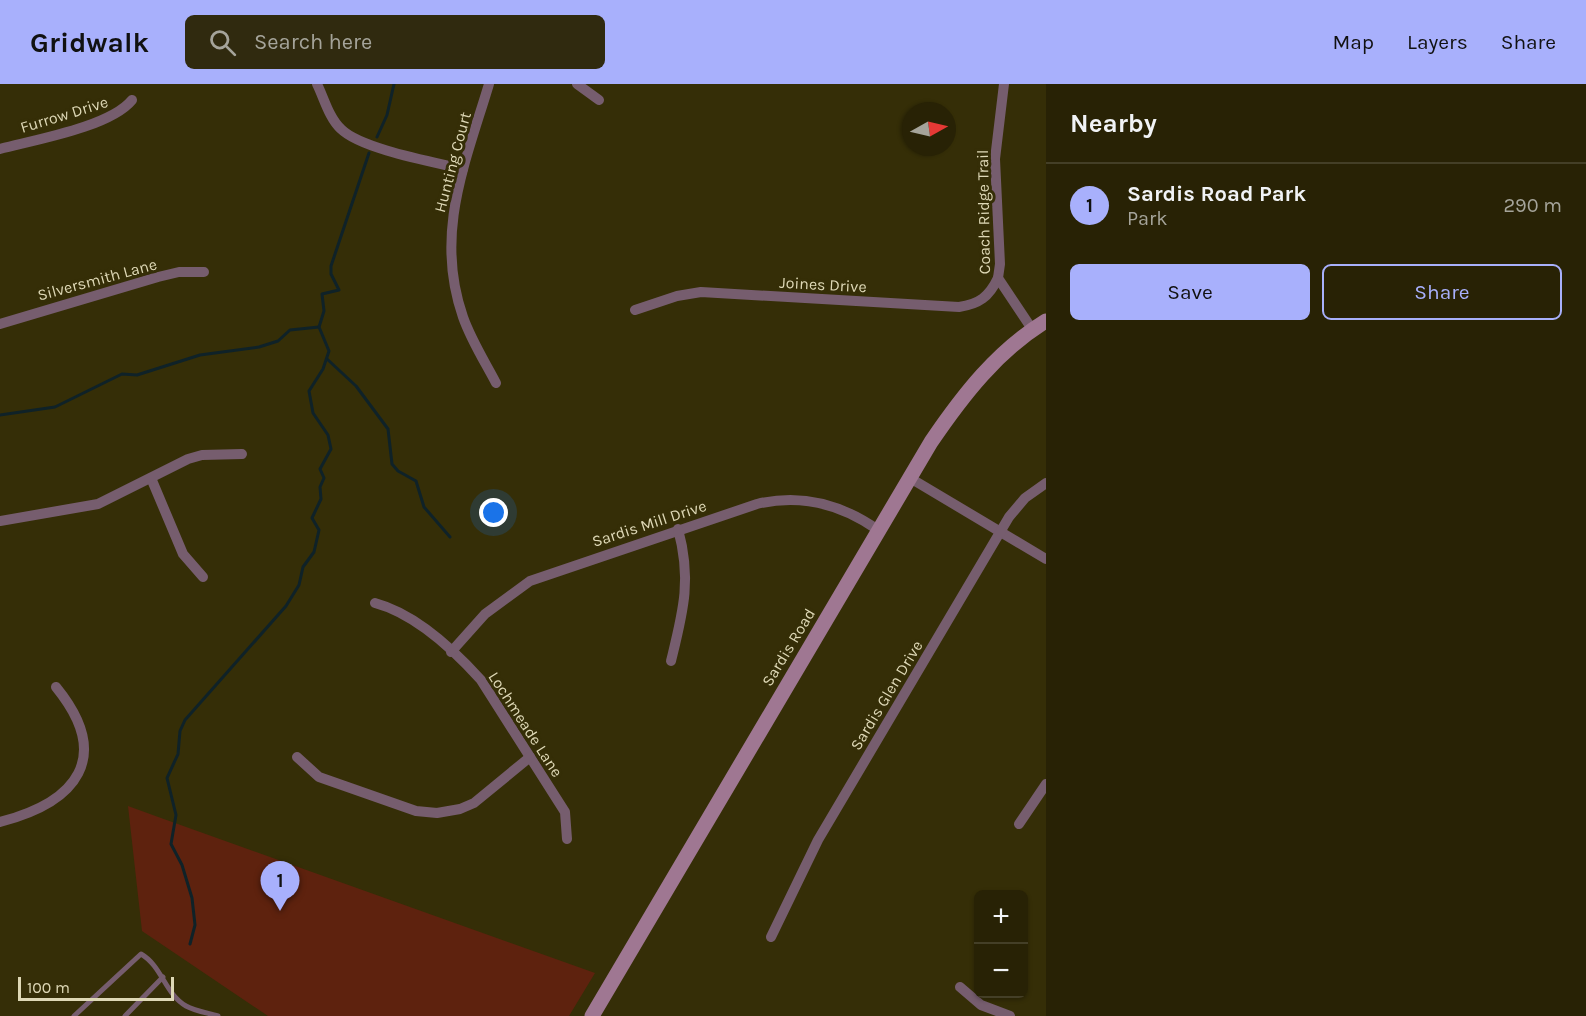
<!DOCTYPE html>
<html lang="en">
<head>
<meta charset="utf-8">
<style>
	body { margin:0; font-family:Karla,sans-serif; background:#302a0f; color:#f1f3f6 }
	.controls { position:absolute; right:18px; bottom:18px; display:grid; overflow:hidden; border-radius:9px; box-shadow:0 2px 4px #0004 }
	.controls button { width:54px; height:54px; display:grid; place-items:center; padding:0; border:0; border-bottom:2px solid #443f27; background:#282205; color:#f1f3f6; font:30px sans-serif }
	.compass { position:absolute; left:902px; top:18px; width:54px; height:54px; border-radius:50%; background:#282205; box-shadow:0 2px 4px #0004; rotate:82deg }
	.scale { position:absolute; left:18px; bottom:15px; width:156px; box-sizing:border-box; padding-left:6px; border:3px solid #ded8b6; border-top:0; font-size:16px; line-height:21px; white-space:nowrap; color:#ded8b6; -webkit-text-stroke:4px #352e07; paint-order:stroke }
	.you { position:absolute; left:494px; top:429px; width:21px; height:21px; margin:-15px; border:4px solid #fff; border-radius:50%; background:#1a73e8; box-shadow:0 0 0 9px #1a73e833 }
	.badge { display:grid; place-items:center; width:39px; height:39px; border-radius:50%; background:#a8b0fc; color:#111; font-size:20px; font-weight:700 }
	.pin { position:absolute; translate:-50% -50px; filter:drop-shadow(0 2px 3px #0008) }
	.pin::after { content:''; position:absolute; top:32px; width:21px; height:18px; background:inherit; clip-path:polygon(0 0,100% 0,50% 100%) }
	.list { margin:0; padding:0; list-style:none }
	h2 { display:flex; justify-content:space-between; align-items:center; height:78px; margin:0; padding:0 24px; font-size:26px }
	h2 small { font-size:20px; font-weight:400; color:#a5a49a }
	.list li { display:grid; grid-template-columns:39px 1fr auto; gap:18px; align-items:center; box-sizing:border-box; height:84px; padding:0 24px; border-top:2px solid #443f27 }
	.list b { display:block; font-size:22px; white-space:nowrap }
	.list p { margin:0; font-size:20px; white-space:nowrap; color:#a5a49a }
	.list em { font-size:20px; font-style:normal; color:#a5a49a }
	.actions { display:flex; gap:12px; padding:18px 24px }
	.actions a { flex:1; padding:14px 0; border:2px solid #a8b0fc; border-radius:9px; text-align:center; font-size:21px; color:#a8b0fc }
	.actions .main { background:#a8b0fc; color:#111 }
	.icon { flex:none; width:33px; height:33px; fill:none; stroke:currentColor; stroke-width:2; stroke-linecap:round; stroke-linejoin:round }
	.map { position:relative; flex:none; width:1046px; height:932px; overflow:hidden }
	header { display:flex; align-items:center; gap:36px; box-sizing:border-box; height:84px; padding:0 30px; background:#a8b0fc; color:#111 }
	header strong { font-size:28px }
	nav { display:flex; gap:33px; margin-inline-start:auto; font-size:21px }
	.search { width:420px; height:54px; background:#302a0f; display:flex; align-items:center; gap:15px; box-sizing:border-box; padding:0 21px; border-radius:9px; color:#a5a49a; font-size:22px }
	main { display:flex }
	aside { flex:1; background:#282205 }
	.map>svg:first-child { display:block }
	.green { fill:#5e220e }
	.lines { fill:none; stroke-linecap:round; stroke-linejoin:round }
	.stream { stroke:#0f2228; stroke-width:3 }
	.lane { stroke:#765d6e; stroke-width:5 }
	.street { stroke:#765d6e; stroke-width:10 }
	.secondary { stroke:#9f7792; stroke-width:15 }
	.labels { text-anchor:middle; stroke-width:6; stroke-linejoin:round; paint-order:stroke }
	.street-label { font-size:16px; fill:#ded8b6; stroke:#352e07 }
</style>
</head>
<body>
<header>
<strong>Gridwalk</strong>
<div class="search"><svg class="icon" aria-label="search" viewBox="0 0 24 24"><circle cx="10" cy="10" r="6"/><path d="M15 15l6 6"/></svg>Search here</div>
<nav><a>Map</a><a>Layers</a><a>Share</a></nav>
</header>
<main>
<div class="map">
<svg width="1046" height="932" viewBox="0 0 1046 932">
	<rect width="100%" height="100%" fill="#352e07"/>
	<polygon class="green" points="128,722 161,734 595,889 569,932 268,932 142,847"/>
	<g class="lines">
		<g class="stream">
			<polyline points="377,53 387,31 394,0"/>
			<polyline points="327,275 356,302 388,345 392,380 398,387 416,397 424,423 450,453"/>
			<polyline points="0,331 55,323 122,290 137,291 200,271 259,263 278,257 290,246 319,243"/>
			<polyline points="190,860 195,841 192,814 182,781 171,760 176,731 167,694 178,670 180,647 185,636 286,522 299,501 303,483 314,468 319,446 312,434 321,415 320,403 324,394 320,385 331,365 328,351 313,329 309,307 323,285 329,267 319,243 324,227 322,210 339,206 331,190 331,182 369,69"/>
		</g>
		<g class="lane">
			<path d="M74,932L141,870C162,882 165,910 186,922C195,927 208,929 218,932"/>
			<polyline points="125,932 163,893"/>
		</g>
		<g class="street">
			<path d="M317,0C324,14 329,34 341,45C361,65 434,78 463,85"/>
			<path d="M489,0C465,80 434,150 463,233C471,256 485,278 496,299"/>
			<polyline points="577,0 599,16"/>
			<polyline points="1004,0 995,75 1000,180 998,194 1032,245"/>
			<path d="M0,65C34,56 110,43 132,16"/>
			<path d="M635,226L677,212L701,208L959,223C979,220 989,213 998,194"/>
			<polyline points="0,240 158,193 179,188 204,188"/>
			<polyline points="151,394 183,470 203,493"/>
			<polyline points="910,394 1046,475"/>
			<polyline points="0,437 98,420 188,375 202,371 242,370"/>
			<path d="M375,519C416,530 453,565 481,596L565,728L567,755"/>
			<path d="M451,568L485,530L530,497L757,420C802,409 841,420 878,446"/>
			<path d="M671,577C683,528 692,496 678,445"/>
			<polyline points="297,673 319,693 416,727 437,729 460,725 474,719 530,673"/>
			<path d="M0,738C77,718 113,673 56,603"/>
			<polyline points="1019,740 1046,700"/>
			<polyline points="771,853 818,756 1009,433 1025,414 1046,399"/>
			<polyline points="960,903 981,921 1010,932"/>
		</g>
		<path class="secondary" d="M592,932L931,358C963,311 997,267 1046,237"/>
	</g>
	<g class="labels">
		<g class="street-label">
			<text transform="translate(64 30) rotate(-17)" y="6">Furrow Drive</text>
			<text transform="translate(452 78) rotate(-75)" y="6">Hunting Court</text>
			<text transform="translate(983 128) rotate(-91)" y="6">Coach Ridge Trail</text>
			<text transform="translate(97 195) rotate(-15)" y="6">Silversmith Lane</text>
			<text transform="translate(823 200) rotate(3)" y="6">Joines Drive</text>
			<text transform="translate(649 439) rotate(-18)" y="6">Sardis Mill Drive</text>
			<text transform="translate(788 563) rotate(-59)" y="6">Sardis Road</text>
			<text transform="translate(886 611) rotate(-59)" y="6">Sardis Glen Drive</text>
			<text transform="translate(526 640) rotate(57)" y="6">Lochmeade Lane</text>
		</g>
	</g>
</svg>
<div class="controls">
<button>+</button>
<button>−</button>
</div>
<svg class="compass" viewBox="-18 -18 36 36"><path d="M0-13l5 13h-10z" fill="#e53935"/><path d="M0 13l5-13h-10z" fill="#a5a49a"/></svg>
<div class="scale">100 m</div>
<div class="you"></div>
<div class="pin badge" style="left:280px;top:827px">1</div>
</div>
<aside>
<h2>Nearby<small></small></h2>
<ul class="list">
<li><span class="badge">1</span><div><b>Sardis Road Park</b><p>Park</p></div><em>290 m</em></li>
</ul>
<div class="actions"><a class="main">Save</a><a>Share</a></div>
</aside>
</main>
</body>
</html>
